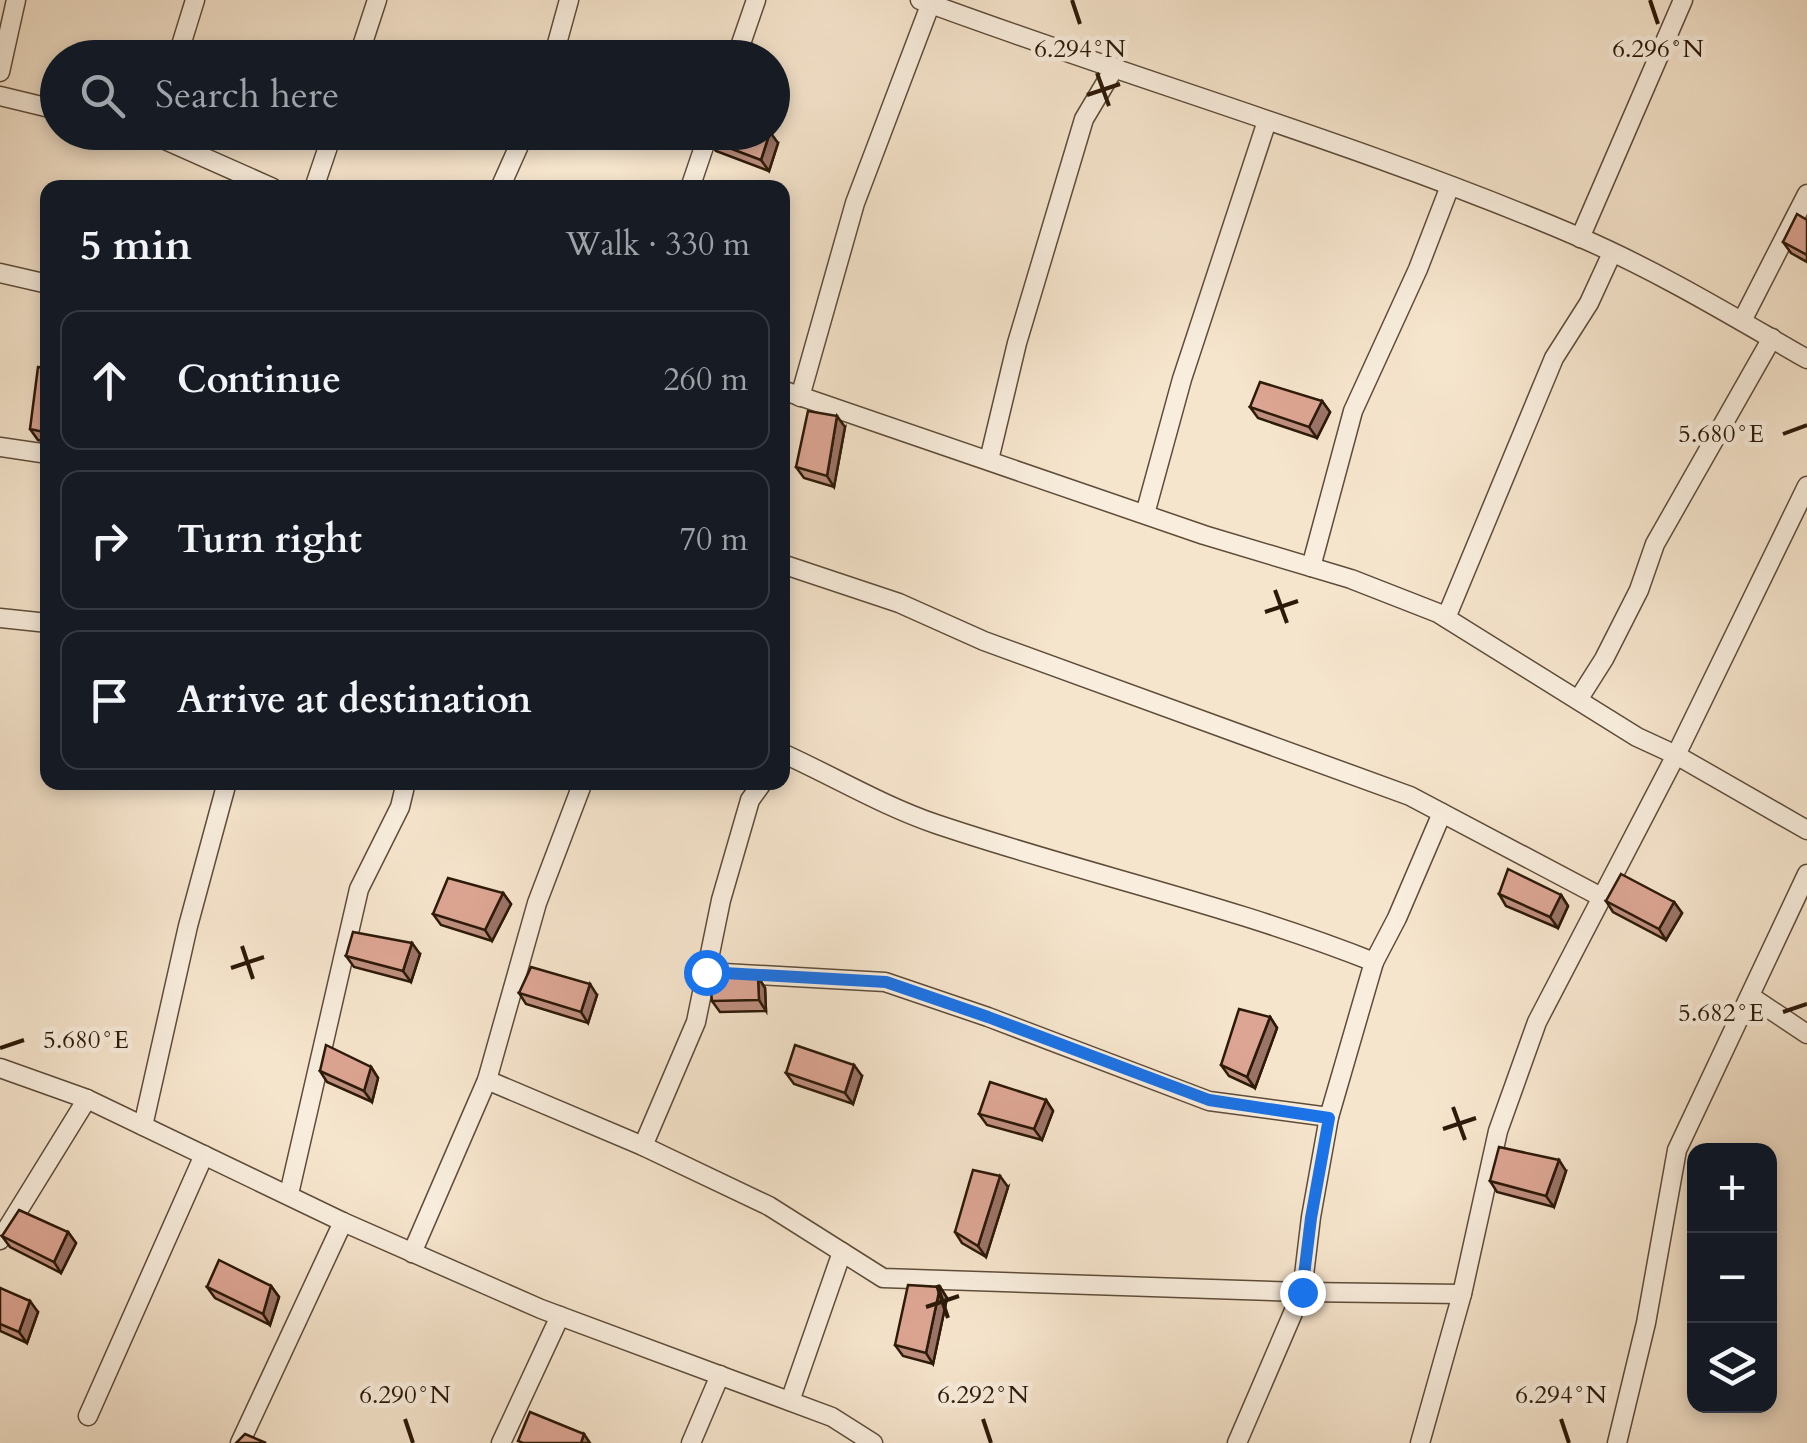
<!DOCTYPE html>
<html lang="en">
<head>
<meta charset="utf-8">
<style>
	body { margin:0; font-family:Cardo,serif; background:#242831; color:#f1f3f6 }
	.controls { position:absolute; right:30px; bottom:30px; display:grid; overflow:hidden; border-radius:20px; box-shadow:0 5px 15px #0003 }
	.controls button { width:90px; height:90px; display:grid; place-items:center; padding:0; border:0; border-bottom:2px solid #363941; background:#171b24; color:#f1f3f6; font:50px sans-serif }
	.stop { position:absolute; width:30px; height:30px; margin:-22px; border:8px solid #1a73e8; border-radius:50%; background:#fff }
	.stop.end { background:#1a73e8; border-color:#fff; box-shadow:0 2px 10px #0008 }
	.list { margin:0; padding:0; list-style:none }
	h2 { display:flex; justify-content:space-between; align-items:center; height:130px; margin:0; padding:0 40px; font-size:42px }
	h2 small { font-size:32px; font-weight:400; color:#9ea1a6 }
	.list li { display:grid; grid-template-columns:65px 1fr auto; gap:30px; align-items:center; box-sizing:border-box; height:140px; margin:0 20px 20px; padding:0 20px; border:2px solid #363941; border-radius:20px }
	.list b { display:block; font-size:38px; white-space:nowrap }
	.list em { font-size:32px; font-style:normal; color:#9ea1a6 }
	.icon { flex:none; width:55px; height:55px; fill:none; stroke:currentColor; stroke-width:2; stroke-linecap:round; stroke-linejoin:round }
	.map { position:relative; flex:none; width:1807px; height:1443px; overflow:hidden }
	.search { position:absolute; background:#171b24; box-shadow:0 5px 15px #0003; left:40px; top:40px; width:750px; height:110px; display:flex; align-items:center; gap:25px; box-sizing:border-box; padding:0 35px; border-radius:55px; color:#9ea1a6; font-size:38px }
	.panel { position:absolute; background:#171b24; box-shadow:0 5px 15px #0003; left:40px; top:180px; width:750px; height:610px; border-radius:20px }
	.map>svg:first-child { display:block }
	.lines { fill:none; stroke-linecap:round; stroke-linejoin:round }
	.minor-casing { stroke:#5e4c39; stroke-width:21 }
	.minor { stroke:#f9eede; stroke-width:18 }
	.wall { fill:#be8f7f; stroke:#2c1908; stroke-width:2.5 }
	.shaded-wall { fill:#9b7468; stroke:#2c1908; stroke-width:2.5 }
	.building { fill:#dda694; stroke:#2c1908; stroke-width:2.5 }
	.route { stroke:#1a73e8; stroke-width:12 }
	.ticks { fill:none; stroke:#2c1908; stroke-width:4 }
	.ticks-label { font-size:25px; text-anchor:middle; fill:#2c1908; stroke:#f9eede; stroke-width:9; stroke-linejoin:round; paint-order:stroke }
</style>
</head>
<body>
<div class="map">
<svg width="1807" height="1443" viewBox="0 0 1807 1443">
	<rect width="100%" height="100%" fill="#f6e5cd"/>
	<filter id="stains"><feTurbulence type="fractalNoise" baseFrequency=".002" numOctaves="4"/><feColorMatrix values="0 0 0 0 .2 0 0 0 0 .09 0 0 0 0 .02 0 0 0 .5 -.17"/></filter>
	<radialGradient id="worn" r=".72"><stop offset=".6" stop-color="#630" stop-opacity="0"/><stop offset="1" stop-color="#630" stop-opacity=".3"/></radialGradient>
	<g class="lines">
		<g class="minor-casing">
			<g id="minor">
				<path d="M920,0C1138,81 1364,145 1579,237C1658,271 1732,316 1807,359"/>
				<polyline points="177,58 195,0"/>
				<polyline points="358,58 377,0"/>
				<polyline points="553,58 569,0"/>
				<polyline points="736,58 756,0"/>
				<polyline points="0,72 16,0"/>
				<polyline points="0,96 58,110"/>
				<polyline points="147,132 273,188"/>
				<polyline points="314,188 333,132"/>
				<polyline points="500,188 525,132"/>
				<polyline points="690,188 709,132"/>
				<polyline points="1580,238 1683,0"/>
				<polyline points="0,273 48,284"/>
				<polyline points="1742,321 1807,194"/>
				<polyline points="782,390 1204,535 1351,579 1438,613 1637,737 1676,755 1807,830"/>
				<polyline points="800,397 855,203 932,0"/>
				<polyline points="0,447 48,454"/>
				<polyline points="989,460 1017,343 1084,119 1115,67"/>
				<polyline points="1145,514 1182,379 1267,121"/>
				<polyline points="782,564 899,603 984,641 1410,796 1603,898"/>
				<polyline points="1311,567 1353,411 1418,269 1450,186"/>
				<polyline points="0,618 48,623"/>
				<polyline points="1446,618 1554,358 1589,303 1612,253"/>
				<polyline points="1578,700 1604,659 1639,590 1655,544 1772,338"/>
				<path d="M782,753C833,776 883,806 936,824C1081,873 1231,905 1374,962L1329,1117L1311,1217L1302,1292L1237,1443"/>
				<polyline points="763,782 750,800 721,900 696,1022 643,1146 769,1206 883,1278 1302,1292 1462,1294"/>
				<polyline points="1374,962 1397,918 1442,813"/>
				<polyline points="706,972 885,982 988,1017 1209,1101 1329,1117"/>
				<polyline points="1750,996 1807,1034"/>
				<polyline points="0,1068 87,1099 343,1222 541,1309 832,1417 873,1443"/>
				<polyline points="487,1080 643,1146"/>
				<polyline points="143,1126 188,926 227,782"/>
				<polyline points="289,1194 359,889 400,807 406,782"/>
				<polyline points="0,1240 87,1099"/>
				<polyline points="412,1253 487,1080 537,903 583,782"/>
				<polyline points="790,1401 842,1252"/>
				<polyline points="88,1416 204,1155"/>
				<polyline points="240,1443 343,1222"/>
				<polyline points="501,1443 560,1316"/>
				<polyline points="691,1443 720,1375"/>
				<polyline points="1420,1443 1462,1294 1498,1131 1537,1022 1676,755 1807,486"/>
				<polyline points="1617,1443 1646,1323 1677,1150 1807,874"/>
			</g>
		</g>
		<use href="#minor" class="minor"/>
	</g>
	<g class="wall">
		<polygon points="708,140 778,143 769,171 716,151"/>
		<polygon points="1807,220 1807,262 1791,253 1783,242"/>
		<polygon points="48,368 48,442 38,440 30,429"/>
		<polygon points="1322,401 1330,412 1317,438 1258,418 1250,407"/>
		<polygon points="845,427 834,487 804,478 796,467"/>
		<polygon points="503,893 511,904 492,941 441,925 433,914"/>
		<polygon points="1499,894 1561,895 1568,906 1558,928 1506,906"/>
		<polygon points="1606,901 1674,902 1682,913 1666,940 1613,912"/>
		<polygon points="420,954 411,982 354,967 346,956"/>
		<polygon points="758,977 765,988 766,1011 720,1012 712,1001"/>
		<polygon points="519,993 597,995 588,1023 526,1004"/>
		<polygon points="1270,1017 1277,1028 1255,1088 1229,1076 1221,1065"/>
		<polygon points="371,1067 378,1078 372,1102 327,1082 320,1071"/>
		<polygon points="786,1073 862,1076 853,1104 794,1084"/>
		<polygon points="1046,1100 1053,1111 1042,1140 987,1125 979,1114"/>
		<polygon points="1566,1171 1554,1207 1497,1192 1490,1181"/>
		<polygon points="1008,1187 986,1257 962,1243 955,1232"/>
		<polygon points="68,1232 76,1243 61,1273 10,1247 2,1236"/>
		<polygon points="271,1286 279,1297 270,1325 215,1298 207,1287"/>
		<polygon points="940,1287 947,1298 933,1364 903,1356 895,1345"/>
		<polygon points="0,1288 38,1312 27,1343 0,1331"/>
	</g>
	<g class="shaded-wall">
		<polygon points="770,132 778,143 769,171 761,160"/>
		<polygon points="1322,401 1330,412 1317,438 1309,427"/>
		<polygon points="837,416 845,427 834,487 827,476"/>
		<polygon points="503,893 511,904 492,941 485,930"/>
		<polygon points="1561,895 1568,906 1558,928 1550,917"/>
		<polygon points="1674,902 1682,913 1666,940 1659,929"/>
		<polygon points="412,943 420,954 411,982 403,971"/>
		<polygon points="758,977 765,988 766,1011 759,1000"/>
		<polygon points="590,984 597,995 588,1023 581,1012"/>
		<polygon points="1270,1017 1277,1028 1255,1088 1247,1077"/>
		<polygon points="854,1065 862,1076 853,1104 845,1093"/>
		<polygon points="371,1067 378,1078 372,1102 364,1091"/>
		<polygon points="1046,1100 1053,1111 1042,1140 1034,1129"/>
		<polygon points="1559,1160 1566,1171 1554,1207 1546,1196"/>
		<polygon points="1000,1176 1008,1187 986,1257 978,1246"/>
		<polygon points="68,1232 76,1243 61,1273 54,1262"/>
		<polygon points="271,1286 279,1297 270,1325 263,1314"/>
		<polygon points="940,1287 947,1298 933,1364 926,1353"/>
		<polygon points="30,1301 38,1312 27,1343 19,1332"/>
		<polygon points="584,1434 590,1443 581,1443"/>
	</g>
	<g class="building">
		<polygon points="710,132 770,132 761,160 708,140"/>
		<polygon points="1797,214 1807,220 1807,255 1783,242"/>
		<polygon points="38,367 48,368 48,433 30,429"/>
		<polygon points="1260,382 1322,401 1309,427 1250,407"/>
		<polygon points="808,411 837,416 827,476 796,467"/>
		<polygon points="1508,869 1561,895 1550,917 1499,894"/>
		<polygon points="1621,874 1674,902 1659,929 1606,901"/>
		<polygon points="448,878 503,893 485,930 433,914"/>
		<polygon points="353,932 412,943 403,971 346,956"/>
		<polygon points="531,967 590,984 581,1012 519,993"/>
		<polygon points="709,974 758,977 759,1000 712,1001"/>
		<polygon points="1239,1009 1270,1017 1247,1077 1221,1065"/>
		<polygon points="326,1045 371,1067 364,1091 320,1071"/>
		<polygon points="795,1045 854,1065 845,1093 786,1073"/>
		<polygon points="990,1082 1046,1100 1034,1129 979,1114"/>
		<polygon points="1499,1147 1559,1160 1546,1196 1490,1181"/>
		<polygon points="973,1170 1000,1176 978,1246 955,1232"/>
		<polygon points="19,1210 68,1232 54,1262 2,1236"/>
		<polygon points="219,1260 271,1286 263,1314 207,1287"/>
		<polygon points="908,1285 940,1287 926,1353 895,1345"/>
		<polygon points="0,1288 30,1301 19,1332 0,1324"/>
		<polygon points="530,1412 584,1434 581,1443 523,1443 518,1441"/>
		<polygon points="245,1434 266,1443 236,1443"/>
	</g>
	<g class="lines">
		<polyline class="route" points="706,972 886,982 988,1017 1209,1100 1329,1118 1311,1218 1302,1292"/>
	</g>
	<path class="ticks" d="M1072,0L1080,24M1650,0L1658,24M1097,73L1109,106M1087,95L1120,84M1783,434L1807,425M1275,590L1287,623M1265,612L1298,601M242,946L253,979M231,968L264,957M1783,1012L1807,1004M0,1048L24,1040M1453,1107L1465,1140M1443,1129L1476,1118M937,1285L948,1318M926,1307L959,1296M405,1419L413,1443M983,1419L991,1443M1561,1419L1569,1443"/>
	<g class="ticks-label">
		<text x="1080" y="57">6.294°N</text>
		<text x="1658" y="57">6.296°N</text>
		<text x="1721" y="442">5.680°E</text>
		<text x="1721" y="1021">5.682°E</text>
		<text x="86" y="1048">5.680°E</text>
		<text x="405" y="1403">6.290°N</text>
		<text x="983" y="1403">6.292°N</text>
		<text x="1561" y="1403">6.294°N</text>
	</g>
	<rect width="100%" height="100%" filter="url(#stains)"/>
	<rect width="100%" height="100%" fill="url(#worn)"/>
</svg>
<div class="controls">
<button>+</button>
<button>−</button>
<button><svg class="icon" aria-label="layers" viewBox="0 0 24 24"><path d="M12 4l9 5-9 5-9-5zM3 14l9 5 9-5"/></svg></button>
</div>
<div class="stop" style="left:706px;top:972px"></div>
<div class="stop end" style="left:1302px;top:1292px"></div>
<div class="search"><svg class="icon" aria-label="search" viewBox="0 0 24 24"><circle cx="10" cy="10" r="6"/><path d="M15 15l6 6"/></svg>Search here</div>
<section class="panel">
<h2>5 min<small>Walk · 330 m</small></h2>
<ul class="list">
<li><svg class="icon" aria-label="ahead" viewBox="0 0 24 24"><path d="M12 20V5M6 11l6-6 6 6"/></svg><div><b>Continue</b></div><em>260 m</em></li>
<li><svg class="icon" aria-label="right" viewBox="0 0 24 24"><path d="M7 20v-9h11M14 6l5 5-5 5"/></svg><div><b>Turn right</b></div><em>70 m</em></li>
<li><svg class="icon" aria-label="arrive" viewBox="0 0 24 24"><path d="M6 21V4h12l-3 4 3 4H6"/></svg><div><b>Arrive at destination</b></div></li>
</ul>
</section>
</div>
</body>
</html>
